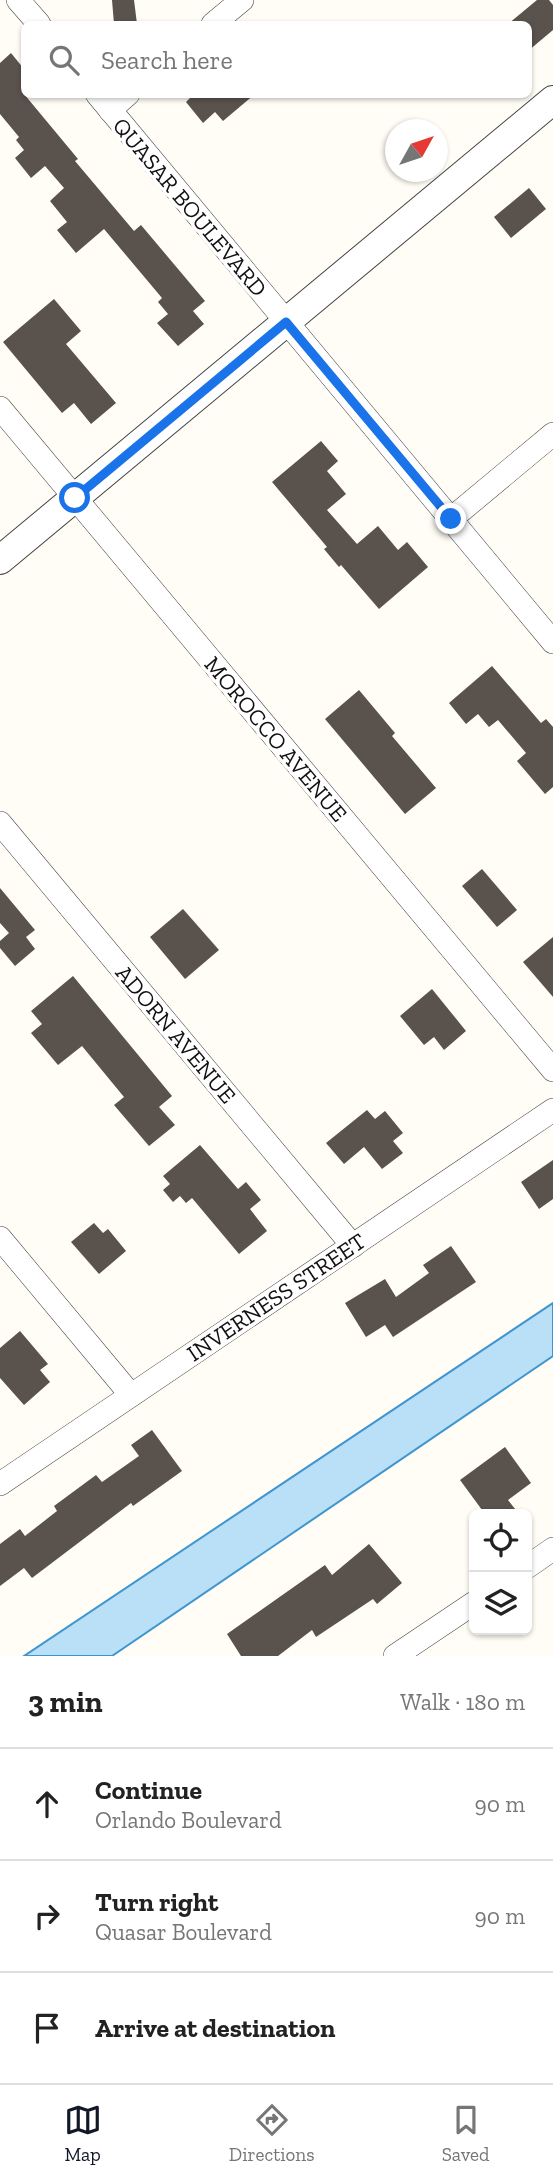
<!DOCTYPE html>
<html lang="en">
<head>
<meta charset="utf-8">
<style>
	body { margin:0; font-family:"Zilla Slab",serif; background:#f2f2f2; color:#222 }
	.controls { position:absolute; right:21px; bottom:21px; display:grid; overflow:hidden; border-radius:10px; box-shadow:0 2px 5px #0004 }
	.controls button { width:63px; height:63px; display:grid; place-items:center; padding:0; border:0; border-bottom:2px solid #e0e0e0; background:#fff; color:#222; font:35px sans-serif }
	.compass { position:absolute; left:385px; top:119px; width:63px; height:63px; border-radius:50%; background:#fff; box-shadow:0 2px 5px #0004; rotate:50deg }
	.stop { position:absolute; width:21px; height:21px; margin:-16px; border:5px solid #1a73e8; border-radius:50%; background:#fff }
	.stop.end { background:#1a73e8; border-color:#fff; box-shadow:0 2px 7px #0008 }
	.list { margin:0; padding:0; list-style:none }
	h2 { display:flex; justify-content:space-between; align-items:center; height:91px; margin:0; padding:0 28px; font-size:30px }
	h2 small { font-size:23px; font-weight:400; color:#767676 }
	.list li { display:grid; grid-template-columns:46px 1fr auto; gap:21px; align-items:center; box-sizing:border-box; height:112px; padding:0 28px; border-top:2px solid #e0e0e0 }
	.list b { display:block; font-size:26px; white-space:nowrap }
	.list p { margin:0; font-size:23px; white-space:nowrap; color:#767676 }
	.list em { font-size:23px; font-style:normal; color:#767676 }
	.icon { flex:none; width:38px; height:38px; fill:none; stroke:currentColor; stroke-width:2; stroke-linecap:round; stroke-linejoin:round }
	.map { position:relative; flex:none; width:553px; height:1656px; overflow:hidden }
	.search { position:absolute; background:#fff; box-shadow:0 2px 5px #0004; left:21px; right:21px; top:21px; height:77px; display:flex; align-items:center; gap:18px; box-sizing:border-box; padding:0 24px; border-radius:10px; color:#767676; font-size:26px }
	.sheet { height:427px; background:#fff }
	nav { display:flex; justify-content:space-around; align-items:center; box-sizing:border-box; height:98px; border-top:2px solid #e0e0e0; background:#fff; font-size:19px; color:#767676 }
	nav a { display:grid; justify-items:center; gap:4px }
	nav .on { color:#111827 }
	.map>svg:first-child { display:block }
	.water { fill:#b9e0f7; stroke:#3f96cf; stroke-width:2 }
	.building { fill:#5a524d }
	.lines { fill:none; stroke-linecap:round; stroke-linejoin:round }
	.minor-casing { stroke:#444; stroke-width:24 }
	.tertiary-casing { stroke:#444; stroke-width:30 }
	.minor { stroke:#fff; stroke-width:23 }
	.tertiary { stroke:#fff; stroke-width:28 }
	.route { stroke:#1a73e8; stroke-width:9 }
	.labels { text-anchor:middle; stroke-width:7; stroke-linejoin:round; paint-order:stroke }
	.street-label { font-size:23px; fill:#111; stroke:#fff }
</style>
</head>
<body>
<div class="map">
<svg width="553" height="1656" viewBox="0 0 553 1656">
	<rect width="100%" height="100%" fill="#fffdf5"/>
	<polygon class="water" points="553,1303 553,1356 112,1656 24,1656"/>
	<g class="building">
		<polygon points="112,0 134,0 137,24 114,24"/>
		<polygon points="537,0 549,0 553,5 553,30 528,51 528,24 508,24"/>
		<polygon points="11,53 24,69 24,94 78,159 75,161 134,231 141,225 205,301 193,311 204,324 178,346 157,323 168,314 158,302 162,298 104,229 76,253 57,230 67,222 50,201 64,188 45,166 31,178 15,158 24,150 16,140 19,137 0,114 0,63"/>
		<polygon points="194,94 255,94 223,121 215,112 203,123 186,102"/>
		<polygon points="529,188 546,209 511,238 494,217"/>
		<polygon points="54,299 81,331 66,344 116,403 91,424 74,403 62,413 3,342"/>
		<polygon points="321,441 338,461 327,471 346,494 327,510 357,544 378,526 398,550 407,542 428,567 379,609 341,565 339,567 324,549 327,547 272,482"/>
		<polygon points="492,666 541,723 546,719 553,727 553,787 545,794 517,761 526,753 498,720 489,727 478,714 466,724 449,703"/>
		<polygon points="359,690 395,733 392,736 436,788 405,814 325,719"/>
		<polygon points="482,869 517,910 497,927 462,886"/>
		<polygon points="0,888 35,930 26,937 35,949 15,966 0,948 0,941 9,933 0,923"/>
		<polygon points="183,909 219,950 185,979 150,937"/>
		<polygon points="553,937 553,997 523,962"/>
		<polygon points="73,976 172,1096 159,1107 175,1125 149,1146 114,1105 124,1097 82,1046 58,1065 31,1033 42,1024 31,1011"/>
		<polygon points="432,989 466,1031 444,1050 434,1037 424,1045 400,1016"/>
		<polygon points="367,1110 375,1119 385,1111 403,1133 393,1141 403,1153 382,1169 364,1147 344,1164 326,1143"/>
		<polygon points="200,1145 238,1189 246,1182 261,1200 250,1209 267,1231 239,1254 192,1198 186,1203 180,1196 173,1202 163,1190 170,1184 163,1176"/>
		<polygon points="553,1160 553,1199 539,1209 521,1182"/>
		<polygon points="94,1223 103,1233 108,1229 126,1251 99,1274 71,1242"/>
		<polygon points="451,1246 476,1282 393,1337 385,1325 366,1337 345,1303 385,1279 396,1297 429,1273 423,1265"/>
		<polygon points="20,1331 48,1364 40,1370 50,1382 24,1405 0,1378 0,1348"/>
		<polygon points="152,1430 182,1471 133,1506 131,1503 32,1578 24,1568 0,1586 0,1544 20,1529 25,1536 57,1511 54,1506 96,1475 102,1482 139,1456 131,1445"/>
		<polygon points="505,1447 531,1483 508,1500 519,1514 485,1514 460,1480"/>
		<polygon points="369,1544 402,1583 377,1604 373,1599 316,1637 312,1630 278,1656 241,1656 227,1634 325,1565 332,1575"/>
	</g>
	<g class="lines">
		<g class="minor-casing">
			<g id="minor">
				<polyline points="18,0 39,24"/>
				<polyline points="213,24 242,0"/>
				<polyline points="97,94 553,642"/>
				<polyline points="110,110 128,94"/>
				<polyline points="0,408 553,1070"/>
				<polyline points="451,519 553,434"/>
				<polyline points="0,823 353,1246"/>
				<polyline points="0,1238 131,1395"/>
				<polyline points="0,1484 553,1110"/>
				<polyline points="527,1567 553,1549"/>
				<polyline points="395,1656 474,1603"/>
			</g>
		</g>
		<g class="tertiary-casing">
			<polyline id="tertiary" points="0,560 553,100"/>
		</g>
		<use href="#minor" class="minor"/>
		<use href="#tertiary" class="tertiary"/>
	</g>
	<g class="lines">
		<polyline class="route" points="75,498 286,322 451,519"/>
	</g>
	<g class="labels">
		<g class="street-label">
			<text transform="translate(190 207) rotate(50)" y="8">QUASAR BOULEVARD</text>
			<text transform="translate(276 739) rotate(50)" y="8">MOROCCO AVENUE</text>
			<text transform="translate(176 1034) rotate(50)" y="8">ADORN AVENUE</text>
			<text transform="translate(276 1297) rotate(-34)" y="8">INVERNESS STREET</text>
		</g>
	</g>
</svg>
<div class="controls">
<button><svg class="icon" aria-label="locate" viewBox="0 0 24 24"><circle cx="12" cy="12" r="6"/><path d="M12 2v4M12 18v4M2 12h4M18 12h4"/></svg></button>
<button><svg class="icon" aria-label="layers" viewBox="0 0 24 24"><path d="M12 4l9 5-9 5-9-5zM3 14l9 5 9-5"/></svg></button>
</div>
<svg class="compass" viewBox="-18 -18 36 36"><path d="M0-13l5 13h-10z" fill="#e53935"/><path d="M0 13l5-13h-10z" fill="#767676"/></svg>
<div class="stop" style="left:75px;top:498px"></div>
<div class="stop end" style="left:451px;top:519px"></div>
<div class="search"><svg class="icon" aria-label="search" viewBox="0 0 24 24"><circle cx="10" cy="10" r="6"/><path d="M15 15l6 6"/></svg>Search here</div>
</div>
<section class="sheet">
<h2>3 min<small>Walk · 180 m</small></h2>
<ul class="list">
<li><svg class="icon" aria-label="ahead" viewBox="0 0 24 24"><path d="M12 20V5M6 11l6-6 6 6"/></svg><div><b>Continue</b><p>Orlando Boulevard</p></div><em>90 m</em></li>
<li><svg class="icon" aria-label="right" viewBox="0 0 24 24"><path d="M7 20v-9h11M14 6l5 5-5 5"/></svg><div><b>Turn right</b><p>Quasar Boulevard</p></div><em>90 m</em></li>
<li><svg class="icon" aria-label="arrive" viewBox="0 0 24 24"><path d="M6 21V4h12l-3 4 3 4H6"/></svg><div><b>Arrive at destination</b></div></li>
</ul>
</section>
<nav>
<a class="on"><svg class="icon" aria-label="map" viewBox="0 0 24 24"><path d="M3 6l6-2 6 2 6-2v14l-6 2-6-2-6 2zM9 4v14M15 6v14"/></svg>Map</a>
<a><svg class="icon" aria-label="directions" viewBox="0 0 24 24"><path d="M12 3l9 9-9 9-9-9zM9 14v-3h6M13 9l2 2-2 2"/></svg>Directions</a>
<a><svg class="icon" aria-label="saved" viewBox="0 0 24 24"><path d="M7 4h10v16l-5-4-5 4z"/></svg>Saved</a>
</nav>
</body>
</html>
